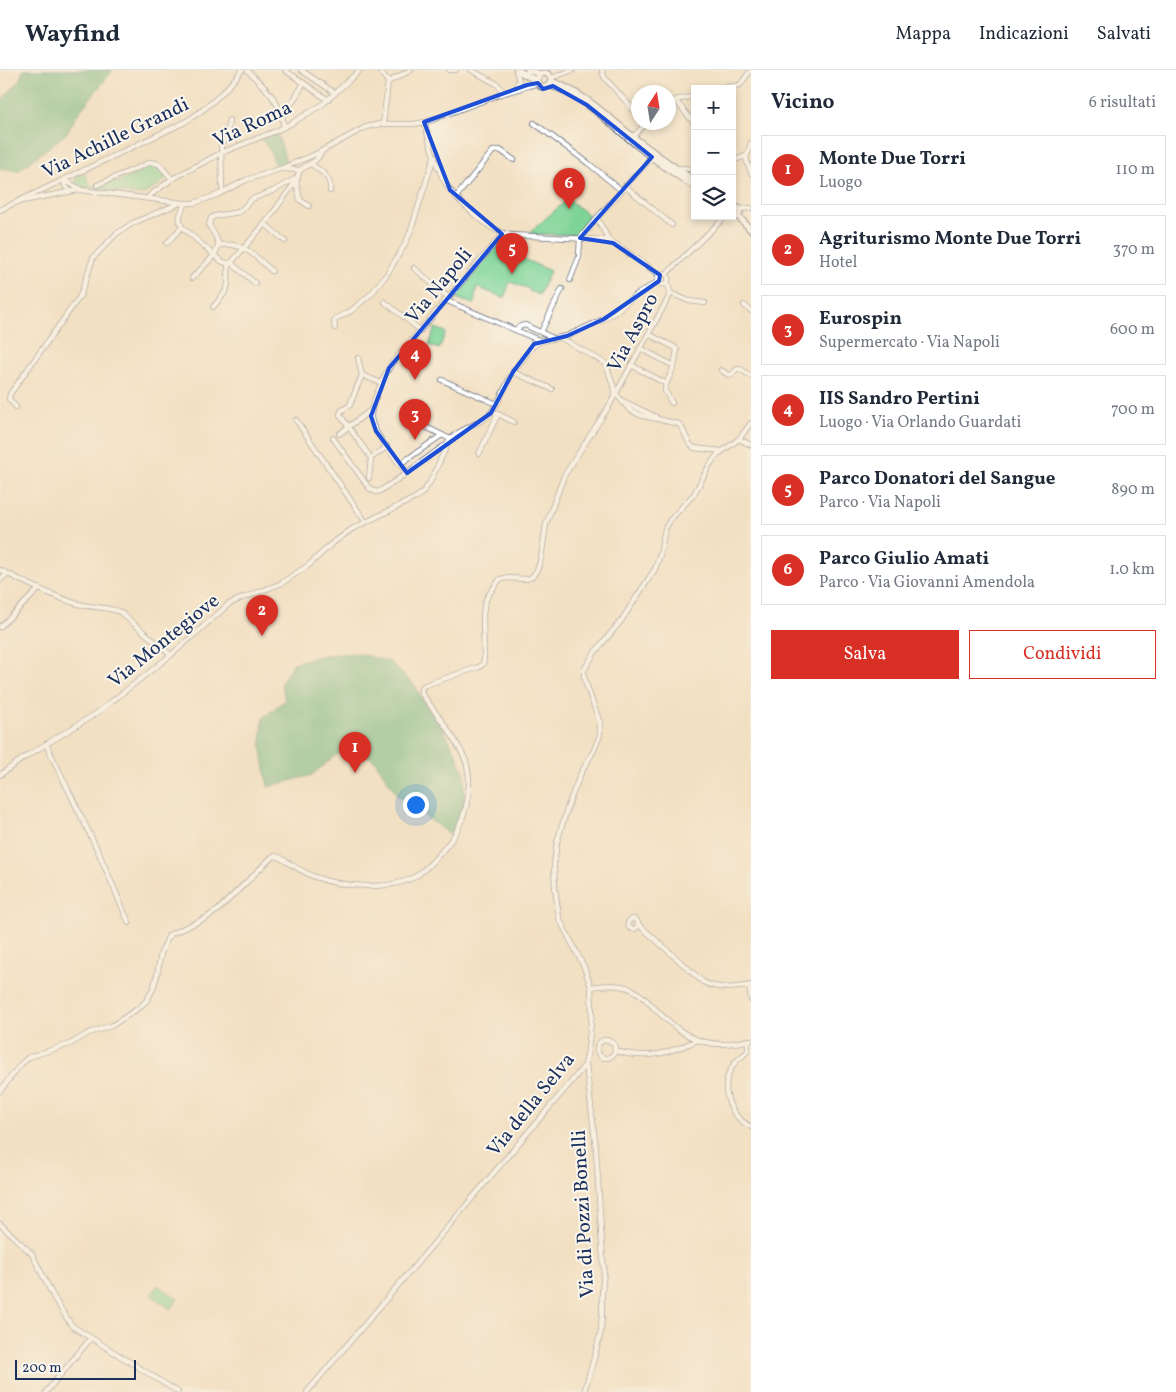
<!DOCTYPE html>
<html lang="it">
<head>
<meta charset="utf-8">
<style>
	body { margin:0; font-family:Vollkorn,serif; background:#f2f2f3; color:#1f2937 }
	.controls { position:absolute; right:15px; top:15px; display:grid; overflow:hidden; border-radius:0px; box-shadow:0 2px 8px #0003 }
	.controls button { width:45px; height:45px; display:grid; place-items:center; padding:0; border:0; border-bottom:1px solid #e0e1e3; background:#fff; color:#1f2937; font:25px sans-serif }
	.compass { position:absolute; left:631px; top:15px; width:45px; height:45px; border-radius:50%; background:#fff; box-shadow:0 2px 8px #0003; rotate:12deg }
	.scale { position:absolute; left:15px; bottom:12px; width:121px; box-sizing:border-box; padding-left:5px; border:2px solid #1b2f5e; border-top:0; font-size:14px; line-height:18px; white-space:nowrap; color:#1b2f5e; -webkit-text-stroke:4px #fbf7ec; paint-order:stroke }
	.you { position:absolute; left:415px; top:734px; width:18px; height:18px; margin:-12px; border:4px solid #fff; border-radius:50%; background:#1a73e8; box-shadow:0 0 0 8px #1a73e833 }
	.badge { display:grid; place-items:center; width:32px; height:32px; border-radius:50%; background:#d93025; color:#fff; font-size:16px; font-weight:700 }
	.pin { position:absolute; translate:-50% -41px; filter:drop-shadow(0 1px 2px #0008) }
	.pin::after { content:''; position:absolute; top:26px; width:18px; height:15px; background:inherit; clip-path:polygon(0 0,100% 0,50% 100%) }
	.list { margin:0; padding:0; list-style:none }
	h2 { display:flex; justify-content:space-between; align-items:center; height:65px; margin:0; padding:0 20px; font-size:21px }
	h2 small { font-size:16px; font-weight:400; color:#747a83 }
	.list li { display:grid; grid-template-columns:32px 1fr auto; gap:15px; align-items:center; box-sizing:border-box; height:70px; margin:0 10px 10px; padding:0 10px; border:1px solid #e0e1e3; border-radius:0px }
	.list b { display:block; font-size:19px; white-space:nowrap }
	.list p { margin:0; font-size:16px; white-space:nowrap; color:#747a83 }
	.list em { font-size:16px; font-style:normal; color:#747a83 }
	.actions { display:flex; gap:10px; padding:15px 20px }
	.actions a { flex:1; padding:11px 0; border:1px solid #d93025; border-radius:0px; text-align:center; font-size:18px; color:#d93025 }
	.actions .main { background:#d93025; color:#fff }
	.icon { flex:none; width:28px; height:28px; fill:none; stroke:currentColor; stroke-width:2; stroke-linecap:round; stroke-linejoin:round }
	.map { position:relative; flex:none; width:751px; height:1322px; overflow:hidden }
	header { display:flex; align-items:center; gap:30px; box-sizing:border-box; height:70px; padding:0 25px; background:#fff; border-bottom:1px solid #e0e1e3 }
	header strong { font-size:24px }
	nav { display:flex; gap:28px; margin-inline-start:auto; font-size:18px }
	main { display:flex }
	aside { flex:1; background:#fff }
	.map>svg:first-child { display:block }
	.green { fill:#7ed497; stroke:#4c827a }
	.forest { fill:#66b680; stroke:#40726f }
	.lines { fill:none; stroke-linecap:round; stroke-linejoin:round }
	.minor-casing { stroke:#666d81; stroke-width:6 }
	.major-casing { stroke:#666d81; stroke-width:8 }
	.minor { stroke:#fff; stroke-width:4.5 }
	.major { stroke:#fff; stroke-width:5.5 }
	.marked { fill:none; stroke:#1d4ed8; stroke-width:4; stroke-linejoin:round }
	.labels { text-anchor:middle; stroke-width:4; stroke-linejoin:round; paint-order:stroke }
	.street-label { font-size:20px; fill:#1b2f5e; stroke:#fbf7ec }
</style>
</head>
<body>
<header>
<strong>Wayfind</strong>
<nav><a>Mappa</a><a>Indicazioni</a><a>Salvati</a></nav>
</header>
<main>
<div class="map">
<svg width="751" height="1322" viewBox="0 0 751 1322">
	<rect width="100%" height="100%" fill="#fbf7ec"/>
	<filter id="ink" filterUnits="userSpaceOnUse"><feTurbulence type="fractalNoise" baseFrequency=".02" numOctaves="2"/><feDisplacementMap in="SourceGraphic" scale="10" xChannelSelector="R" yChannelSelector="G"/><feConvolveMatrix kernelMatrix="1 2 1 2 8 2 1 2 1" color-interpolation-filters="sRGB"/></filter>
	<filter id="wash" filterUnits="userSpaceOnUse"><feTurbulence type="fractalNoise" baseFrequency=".0096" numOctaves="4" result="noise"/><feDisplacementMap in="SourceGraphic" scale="20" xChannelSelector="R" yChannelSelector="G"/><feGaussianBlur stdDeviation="1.12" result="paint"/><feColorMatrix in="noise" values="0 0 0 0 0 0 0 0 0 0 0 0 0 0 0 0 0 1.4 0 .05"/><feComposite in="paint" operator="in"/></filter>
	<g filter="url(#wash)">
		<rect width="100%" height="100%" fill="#f2e0c2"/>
		<g class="green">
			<path d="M150,94L156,95L166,107C162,115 149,122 140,125L80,117L76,115L75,111L78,105L84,103L91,117L104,115L114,111L115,113L146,99L145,97Z"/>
			<path d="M568,129L592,148C588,156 584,161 576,165L528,164Z"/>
			<polygon points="497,176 500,176 506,178 511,183 550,201 539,225 529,221 530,219 510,212 504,228 477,217 474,234 458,229 454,226 456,222 460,221"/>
			<polygon points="435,258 446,262 439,279 429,275"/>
			<polygon points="158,1215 178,1229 171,1239 151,1225"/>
		</g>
		<g class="forest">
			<polygon points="23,0 113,0 77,45 67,63 18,101 1,98 0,100 0,32 19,11"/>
			<polygon points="278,64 286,91 276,96 269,79 261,69"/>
			<polygon points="357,583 390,592 415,616 426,636 442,657 455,681 465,704 464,735 450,765 397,725 375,691 357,678 336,685 312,705 268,717 261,675 263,648 285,630 281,613 293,593 323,585"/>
		</g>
	</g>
	<g filter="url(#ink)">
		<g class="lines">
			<g class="minor-casing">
				<g id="minor">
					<path d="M247,0C266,19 280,29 284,57"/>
					<polyline points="285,0 328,30"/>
					<polyline points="301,0 335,23"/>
					<polyline points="379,0 388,12 383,54"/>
					<polyline points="449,0 456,0"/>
					<polyline points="471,0 497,14 504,23"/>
					<polyline points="602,0 604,7 638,45"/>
					<polyline points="551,8 573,0"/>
					<polyline points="388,12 411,0"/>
					<polyline points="515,19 519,11 516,0"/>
					<polyline points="713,19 740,15 751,0"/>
					<polyline points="675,30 695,54"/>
					<polyline points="668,34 675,30 695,26"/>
					<polyline points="282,45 286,43 304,13"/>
					<path d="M424,52C431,75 436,101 450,120C457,130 467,137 475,145C486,154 497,163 511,165L607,170L617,175L660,205"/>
					<polyline points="534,53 588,93 621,120"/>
					<polyline points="633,67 647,52"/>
					<polyline points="751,73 746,88 751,103"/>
					<polyline points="732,91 746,86"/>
					<path d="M311,94C321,101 332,107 330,121"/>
					<polyline points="676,98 695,99"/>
					<polyline points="282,99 300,100"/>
					<polyline points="64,110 80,119"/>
					<polyline points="64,110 65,116 70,121"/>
					<polyline points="296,111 300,130 309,136"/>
					<polyline points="97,115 151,92 159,94 172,109"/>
					<polyline points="625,116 672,155"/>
					<polyline points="222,118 221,74 227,67 229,50"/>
					<polyline points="149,126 172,109 221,83 276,61 292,53 323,34 360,0"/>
					<polyline points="456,127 493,81 500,80 514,90"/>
					<polyline points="17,132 73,121 81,120 183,133 194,133 203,130 217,125 246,110 280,99 316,84 366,57 380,54 413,54 426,52 504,23 538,13"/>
					<path d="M186,133C181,141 177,148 182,157L221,191L226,193H231L267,151L296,111L300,100L316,90L322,82"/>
					<polyline points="739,139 751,138"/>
					<path d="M0,140L185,52C208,38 226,21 242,0"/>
					<polyline points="265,154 285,171"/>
					<polyline points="610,172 597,148 652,87"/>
					<polyline points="167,173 182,157"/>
					<path d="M218,175C246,172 253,185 272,201"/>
					<polyline points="231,193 255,213"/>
					<polyline points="414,198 448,227"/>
					<circle cx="663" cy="209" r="5.5"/>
					<polyline points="666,204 726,146"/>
					<path d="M192,208C199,200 220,184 218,173C217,167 212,161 209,155L211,148L215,146L239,142L252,129L273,121L298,107"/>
					<polyline points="570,210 579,187 580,168 597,148"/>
					<polyline points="670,223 689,231 705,233"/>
					<polyline points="445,230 541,271"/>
					<polyline points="385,232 420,260"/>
					<polyline points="744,235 751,241"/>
					<path d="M213,237C230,219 229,217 228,193"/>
					<polyline points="335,258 334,253 335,249 351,241 371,224 387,204 404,176 410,163 434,87"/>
					<polyline points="516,259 521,256 525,255 555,269"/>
					<polyline points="541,262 562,219"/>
					<polyline points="648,264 674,277 677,280 674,296 665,317 665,321 672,333"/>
					<polyline points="561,268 605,293 607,297 616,324 629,339 640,345 679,354 683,360 689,373 694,378 721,381"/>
					<polyline points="640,278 674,296"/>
					<polyline points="358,288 362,305 351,332 350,335 341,341 340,345 371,388 369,408"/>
					<polyline points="631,295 665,313"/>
					<polyline points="721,300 730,306 737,299 740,299 751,306"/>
					<polyline points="513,302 552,319"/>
					<polyline points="362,305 381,313"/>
					<polyline points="442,310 497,334"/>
					<polyline points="623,331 656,347"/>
					<polyline points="16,337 9,329 10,324 80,226 84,215 93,188 116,164 133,153 180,133"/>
					<polyline points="496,343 514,352"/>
					<polyline points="296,350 365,451"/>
					<polyline points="418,353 450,369"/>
					<polyline points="339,364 371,340"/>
					<polyline points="333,368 369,418 376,422 380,421 407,403 442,377 447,375"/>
					<polyline points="739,369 751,375"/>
					<polyline points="479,384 498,344"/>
					<polyline points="371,388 387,377"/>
					<polyline points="400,394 442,365"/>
					<path d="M407,403C397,390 372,363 371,348C370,339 375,329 378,321C382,311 386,302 392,293L503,164"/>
					<path d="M0,500C25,512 51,526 78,534C92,538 107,536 120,542L171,585"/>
					<polyline points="0,510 7,504"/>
					<polyline points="0,557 39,519"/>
					<polyline points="46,674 98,781 129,853"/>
					<polyline points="0,705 25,687 97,643 171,585 229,534 240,529 280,514 309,495 330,475 352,459 417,427 423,422 430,412 450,369 458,363 484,349 491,343 497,334 513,302 533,276 541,271 567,266 604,249 614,243 636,225 659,211"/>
					<circle cx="633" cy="854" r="5"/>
					<path d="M638,854L703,912C719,920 735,918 751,915"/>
					<polyline points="749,916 751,930"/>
					<path d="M591,917C603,915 615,914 626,917C637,920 646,929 654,938C669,952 684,967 705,972C720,976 736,973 751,970"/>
					<circle cx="606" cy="979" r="9"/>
					<path d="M748,971V981C743,986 737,989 734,994C718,1017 728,1045 751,1057"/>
					<path d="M615,981C649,990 666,984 698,970"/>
					<path d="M0,1021L21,994L29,987L70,974L89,963L113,955L140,937L147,930L153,919L157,905L161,883L169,865L206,848L218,840L272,787L275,786L279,787C291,794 302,802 315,807C342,817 391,821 416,806C428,798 439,785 448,774C465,753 473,721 467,695C465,687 461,681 457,674C447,656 434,641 422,624L421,618L425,615L479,597L483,594L484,589L483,546L484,536L487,527L500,509L506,508L527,509L532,507L537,500L541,489L546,454L564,406L609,336L670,225V221L667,213"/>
					<polyline points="0,1154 32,1184 54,1228 72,1256 178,1322"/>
					<polyline points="46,1322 91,1268"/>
					<polyline points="307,1322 453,1151 524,1067 572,1011 585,995 588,980 592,943 591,917 584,897 559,848 555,818 554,795 557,772 568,736 580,705 594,680 600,665 600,653 586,614 584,605 584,600 595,582 621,551 655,499 660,485 665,459 670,450 694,424 709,396 717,385 739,369 751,353"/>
					<polyline points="584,1322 595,1285 601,1261 602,1243 602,1223 604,1200 602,1175 596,1079 586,994"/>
				</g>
			</g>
			<g class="major-casing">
				<g id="major">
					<polyline points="517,0 537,11"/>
					<polyline points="528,0 540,4"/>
					<circle cx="544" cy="10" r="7"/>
					<path d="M551,11C581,22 604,43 628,63C650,80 672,96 695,111"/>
					<path d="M549,15C582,24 612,55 638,76C656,91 675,104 695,117"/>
					<path d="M731,146L736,147C740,145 741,141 738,138L732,137"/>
					<polyline points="738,146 751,160"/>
				</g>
			</g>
			<use href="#minor" class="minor"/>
			<use href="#major" class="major"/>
		</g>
	</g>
	<path d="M0 0H751V1322H0ZM538,13L543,19L553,16L587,35L652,87L580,168L613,173L660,205L659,211L604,249L567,266L534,274L513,302L491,343L407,403L376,361L371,346L389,298L502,164L450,120L424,52L527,15Z" fill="#f2e0c2" fill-opacity=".55" fill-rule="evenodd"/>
	<path class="marked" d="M538,13L543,19L553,16L587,35L652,87L580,168L613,173L660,205L659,211L604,249L567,266L534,274L513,302L491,343L407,403L376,361L371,346L389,298L502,164L450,120L424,52L527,15Z"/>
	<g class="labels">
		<g class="street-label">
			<text transform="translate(252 53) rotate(-25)" y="7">Via Roma</text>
			<text transform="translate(115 67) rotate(-26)" y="7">Via Achille Grandi</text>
			<text transform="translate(438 215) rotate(-50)" y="7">Via Napoli</text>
			<text transform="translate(632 262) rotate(-62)" y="7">Via Aspro</text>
			<text transform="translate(163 570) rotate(-39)" y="7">Via Montegiove</text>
			<text transform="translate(530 1034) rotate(-51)" y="7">Via della Selva</text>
			<text transform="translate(582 1144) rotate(-93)" y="7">Via di Pozzi Bonelli</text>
		</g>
	</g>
</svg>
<div class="controls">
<button>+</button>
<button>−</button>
<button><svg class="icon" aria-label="layers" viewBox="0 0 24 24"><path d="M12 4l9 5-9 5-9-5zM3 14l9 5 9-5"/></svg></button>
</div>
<svg class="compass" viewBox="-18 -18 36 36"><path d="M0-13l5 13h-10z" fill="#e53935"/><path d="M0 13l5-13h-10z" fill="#747a83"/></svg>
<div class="scale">200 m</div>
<div class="you"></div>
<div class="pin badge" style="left:355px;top:703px">1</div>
<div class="pin badge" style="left:262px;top:566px">2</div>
<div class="pin badge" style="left:415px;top:370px">3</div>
<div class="pin badge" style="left:415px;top:310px">4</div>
<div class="pin badge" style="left:512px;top:204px">5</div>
<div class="pin badge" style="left:569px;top:139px">6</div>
</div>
<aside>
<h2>Vicino<small>6 risultati</small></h2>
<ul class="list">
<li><span class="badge">1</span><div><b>Monte Due Torri</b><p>Luogo</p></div><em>110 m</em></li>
<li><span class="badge">2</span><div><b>Agriturismo Monte Due Torri</b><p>Hotel</p></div><em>370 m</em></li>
<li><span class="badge">3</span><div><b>Eurospin</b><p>Supermercato · Via Napoli</p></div><em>600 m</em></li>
<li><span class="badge">4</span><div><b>IIS Sandro Pertini</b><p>Luogo · Via Orlando Guardati</p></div><em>700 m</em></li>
<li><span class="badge">5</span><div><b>Parco Donatori del Sangue</b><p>Parco · Via Napoli</p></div><em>890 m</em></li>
<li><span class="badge">6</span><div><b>Parco Giulio Amati</b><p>Parco · Via Giovanni Amendola</p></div><em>1.0 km</em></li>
</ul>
<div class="actions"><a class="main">Salva</a><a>Condividi</a></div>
</aside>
</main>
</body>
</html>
